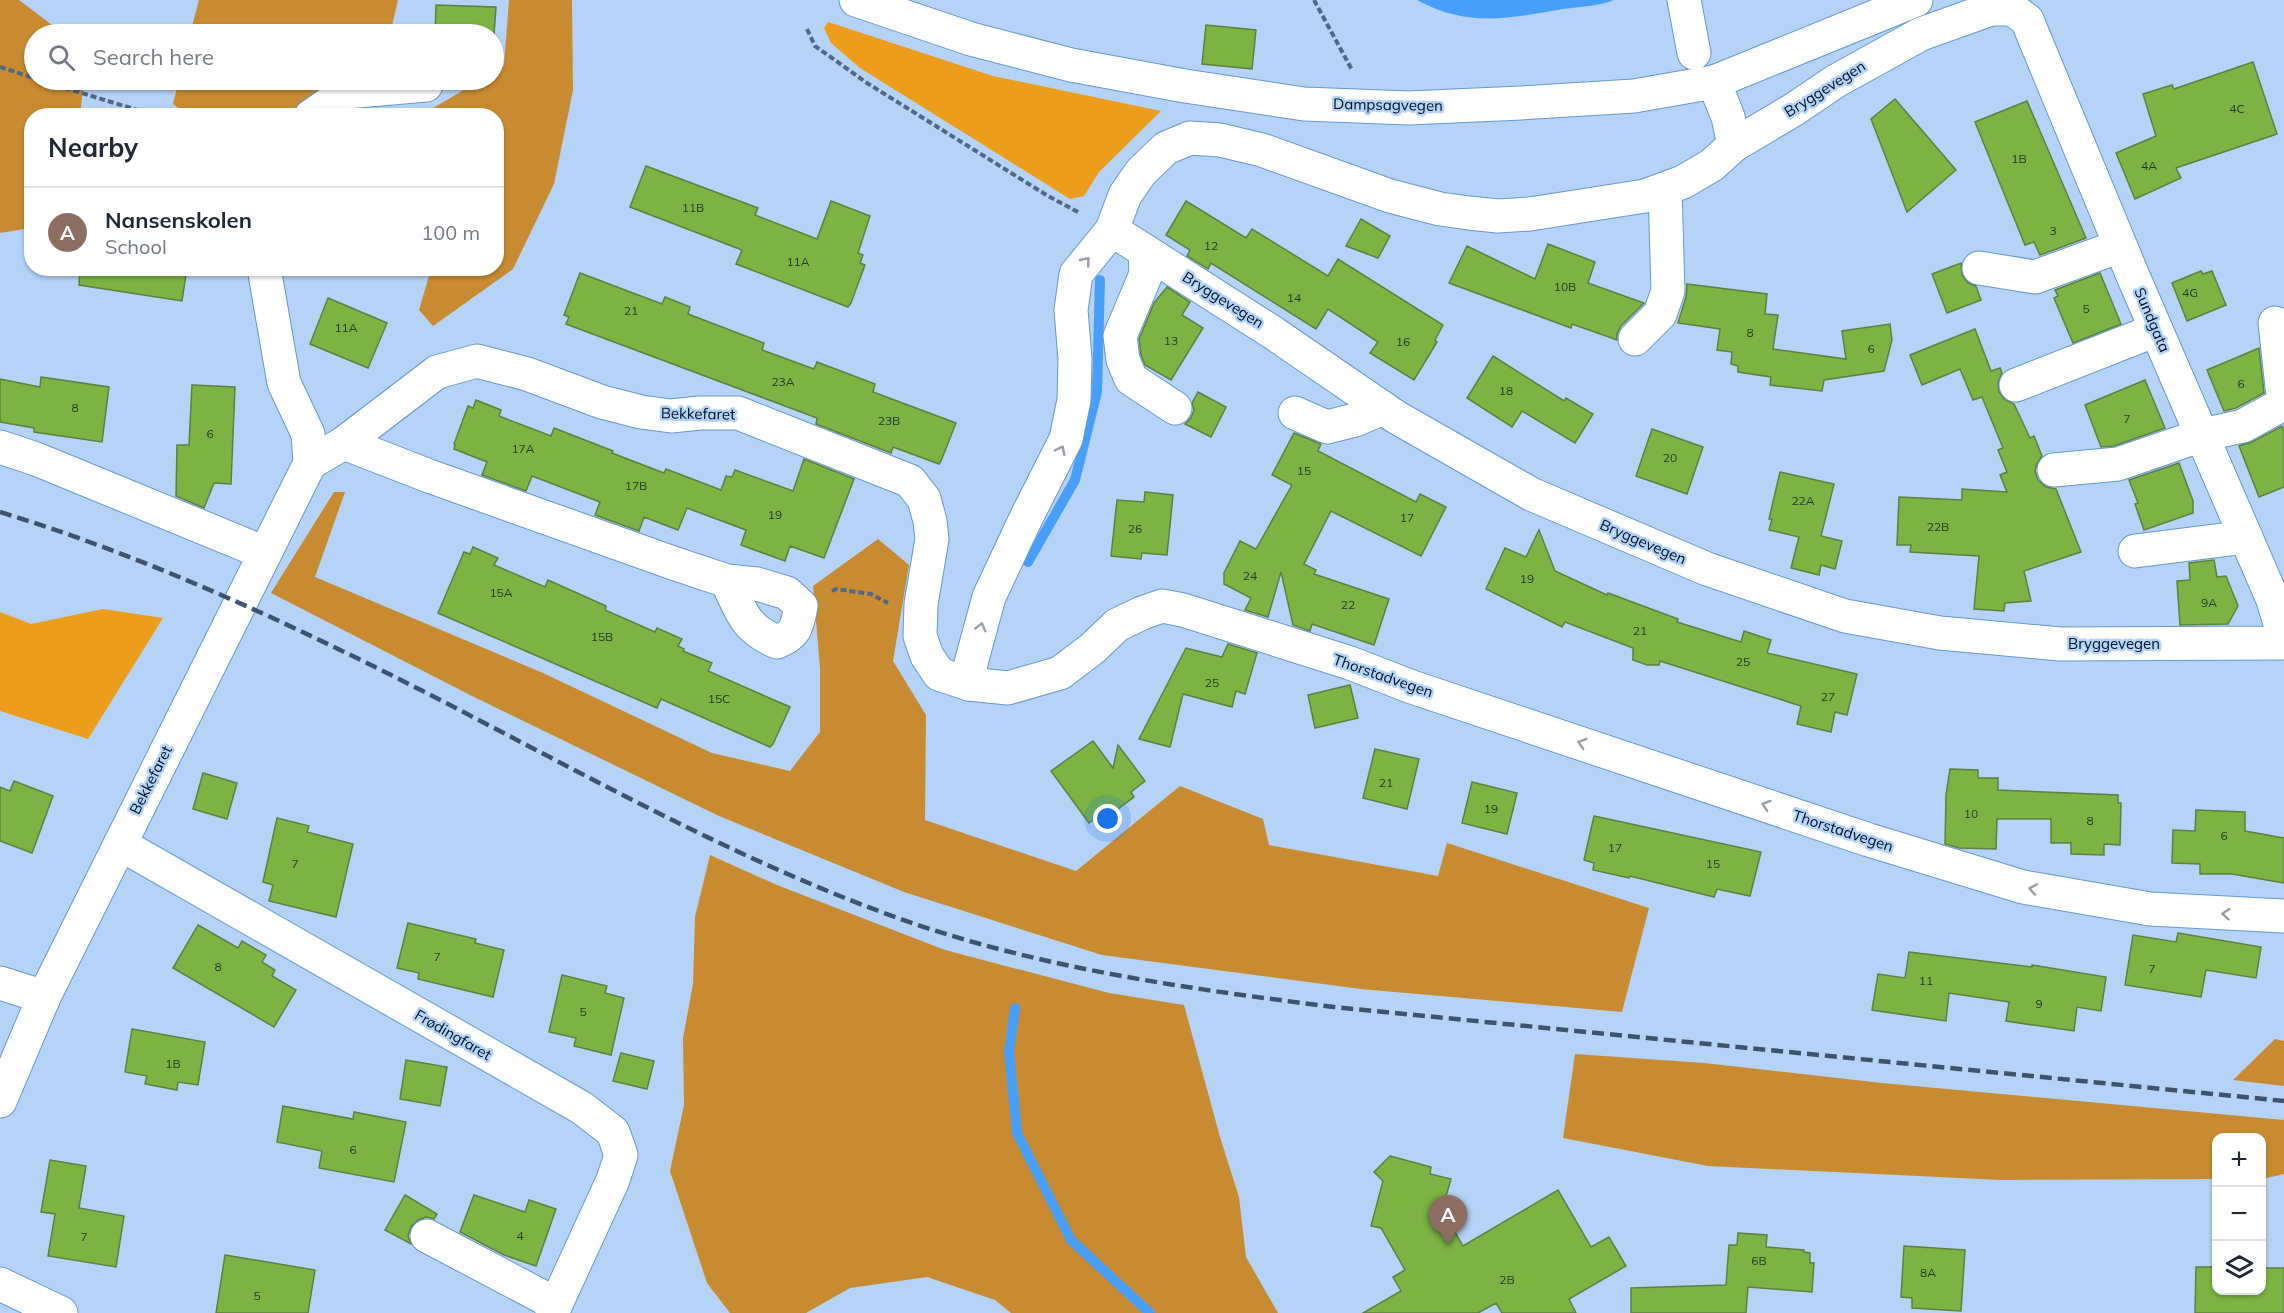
<!DOCTYPE html>
<html lang="en">
<head>
<meta charset="utf-8">
<style>
	body { margin:0; font-family:Mulish,sans-serif; background:#f2f2f3; color:#1f2937 }
	.controls { position:absolute; right:18px; bottom:18px; display:grid; overflow:hidden; border-radius:12px; box-shadow:0 2px 4px #0004 }
	.controls button { width:54px; height:54px; display:grid; place-items:center; padding:0; border:0; border-bottom:2px solid #e0e1e3; background:#fff; color:#1f2937; font:30px sans-serif }
	.you { position:absolute; left:1108px; top:819px; width:21px; height:21px; margin:-15px; border:4px solid #fff; border-radius:50%; background:#1a73e8; box-shadow:0 0 0 9px #1a73e833 }
	.badge { display:grid; place-items:center; width:39px; height:39px; border-radius:50%; background:#1a73e8; color:#fff; font-size:20px; font-weight:700 }
	.pin { position:absolute; translate:-50% -50px; filter:drop-shadow(0 2px 3px #0008) }
	.pin::after { content:''; position:absolute; top:32px; width:21px; height:18px; background:inherit; clip-path:polygon(0 0,100% 0,50% 100%) }
	.list { margin:0; padding:0; list-style:none }
	h2 { display:flex; justify-content:space-between; align-items:center; height:78px; margin:0; padding:0 24px; font-size:26px }
	h2 small { font-size:20px; font-weight:400; color:#747a83 }
	.list li { display:grid; grid-template-columns:39px 1fr auto; gap:18px; align-items:center; box-sizing:border-box; height:90px; padding:0 24px; border-top:2px solid #e0e1e3 }
	.list b { display:block; font-size:22px; white-space:nowrap }
	.list p { margin:0; font-size:20px; white-space:nowrap; color:#747a83 }
	.list em { font-size:20px; font-style:normal; color:#747a83 }
	.icon { flex:none; width:33px; height:33px; fill:none; stroke:currentColor; stroke-width:2; stroke-linecap:round; stroke-linejoin:round }
	.map { position:relative; flex:none; width:2284px; height:1313px; overflow:hidden }
	.search { position:absolute; background:#fff; box-shadow:0 2px 4px #0004; left:24px; top:24px; width:480px; height:66px; display:flex; align-items:center; gap:15px; box-sizing:border-box; padding:0 21px; border-radius:33px; color:#747a83; font-size:22px }
	.panel { position:absolute; background:#fff; box-shadow:0 2px 4px #0004; left:24px; top:108px; width:480px; height:168px; border-radius:24px }
	.map>svg:first-child { display:block }
	.green { fill:#ec9d1b }
	.forest { fill:#c88b32 }
	.water { fill:#489ff9 }
	.lines { fill:none; stroke-linecap:round; stroke-linejoin:round }
	.stream { stroke:#489ff9; stroke-width:10 }
	.building { fill:#7bb442; stroke:#5e8040; stroke-width:1.5 }
	.minor-casing { stroke:#6698d0; stroke-width:35 }
	.path { stroke:#526884; stroke-width:4; stroke-dasharray:6 3; stroke-linecap:butt }
	.minor { stroke:#fff; stroke-width:33 }
	.rail { stroke:#3e536d; stroke-width:4.5; stroke-dasharray:12 6; stroke-linecap:butt }
	.oneway { stroke:#999fa8 }
	.labels { text-anchor:middle; stroke-width:5; stroke-linejoin:round; paint-order:stroke }
	.number-label { font-size:12px; fill:#1f392c }
	.street-label { font-size:15px; fill:#001025; stroke:#b4d3f6 }
</style>
</head>
<body>
<div class="map">
<svg width="2284" height="1313" viewBox="0 0 2284 1313">
	<rect width="100%" height="100%" fill="#b4d3f6"/>
	<g class="green">
		<polygon points="828,22 993,76 1161,111 1099,172 1084,196 1070,199 860,68 831,43 824,28"/>
		<polygon points="103,609 163,618 88,739 0,711 0,612 31,624"/>
	</g>
	<g class="forest">
		<polygon points="0,0 19,0 64,34 34,34 34,80 84,80 80,115 32,116 31,228 0,233"/>
		<polygon points="199,0 398,0 390,34 190,34"/>
		<polygon points="509,0 572,0 573,90 554,184 513,269 433,326 419,310 431,269 496,268 496,116 421,115 481,80 494,80 494,72 504,66"/>
		<polygon points="179,80 355,80 297,110 293,115 187,115 173,104"/>
		<polygon points="334,492 345,492 315,577 543,673 712,753 790,771 820,732 820,668 813,586 878,539 909,565 893,661 926,715 925,820 1076,871 1180,786 1263,819 1269,845 1438,876 1447,843 1649,908 1622,1012 1361,989 1102,955 904,892 719,816 474,697 271,593"/>
		<polygon points="710,855 777,885 945,950 1109,993 1184,1005 1220,1137 1239,1197 1246,1257 1278,1313 1011,1313 995,1300 927,1277 850,1288 806,1313 730,1313 707,1283 670,1171 684,1105 683,1038 693,984 695,917"/>
		<polygon points="2275,1039 2284,1041 2284,1086 2233,1080"/>
		<polygon points="1575,1054 1704,1063 1882,1083 2284,1120 2284,1174 2262,1179 2262,1138 2216,1138 2216,1179 2001,1180 1708,1166 1563,1138"/>
	</g>
	<path class="water" d="M1417,0H1614C1599,6 1580,7 1563,9C1510,18 1468,28 1417,0Z"/>
	<g class="lines">
		<g class="stream">
			<polyline points="1028,562 1075,480 1097,392 1100,280"/>
			<polyline points="1015,1008 1009,1052 1017,1133 1071,1240 1150,1313"/>
		</g>
	</g>
	<g class="building">
		<polygon points="436,5 496,7 494,34 435,34"/>
		<polygon points="1206,25 1256,30 1252,69 1202,64"/>
		<polygon points="2253,62 2277,134 2176,168 2181,178 2135,199 2116,153 2156,136 2143,94 2172,85 2174,89"/>
		<polygon points="1895,99 1956,170 1907,212 1871,119"/>
		<polygon points="2027,101 2086,238 2040,255 2034,242 2025,245 1975,122"/>
		<polygon points="646,166 758,208 755,215 817,239 831,201 870,216 858,253 863,255 860,263 865,265 851,303 848,307 736,264 742,250 630,207"/>
		<polygon points="1186,201 1246,238 1252,229 1328,276 1338,259 1443,325 1435,340 1437,342 1414,380 1370,353 1378,342 1328,309 1316,329 1211,263 1208,269 1187,256 1190,250 1166,235"/>
		<polygon points="1361,219 1390,236 1378,258 1346,246"/>
		<polygon points="1548,244 1595,262 1588,283 1644,303 1621,326 1617,334 1617,340 1572,324 1571,328 1449,283 1467,246 1535,279"/>
		<polygon points="1961,263 1962,275 1968,283 1976,286 1981,300 1947,313 1932,274"/>
		<polygon points="80,268 187,268 182,301 79,285"/>
		<polygon points="2201,271 2203,274 2212,271 2226,305 2187,321 2172,283"/>
		<polygon points="580,273 662,304 665,297 690,307 688,314 764,343 762,350 814,369 817,362 875,384 873,392 956,423 941,461 939,464 893,447 891,453 816,424 817,418 566,324 569,317 564,315"/>
		<polygon points="2100,273 2121,324 2073,343 2054,298 2058,296 2055,290"/>
		<polygon points="1687,284 1767,294 1765,314 1778,315 1773,349 1846,359 1842,331 1890,324 1892,340 1884,371 1824,380 1822,391 1770,385 1771,377 1738,372 1738,366 1731,364 1732,352 1717,350 1720,329 1678,323 1686,297"/>
		<polygon points="1167,287 1190,302 1182,315 1203,328 1171,380 1145,365 1141,355 1139,339 1154,303"/>
		<polygon points="328,298 387,323 368,368 310,344"/>
		<polygon points="1975,329 1991,371 2000,368 2002,373 1998,382 1999,392 2005,400 2014,404 2030,438 2034,436 2042,456 2037,463 2035,471 2038,480 2046,487 2056,489 2081,552 2024,571 2031,601 2005,603 2004,611 1974,609 1979,556 1910,552 1911,545 1897,545 1899,497 1962,500 1962,489 2007,492 2000,475 2007,472 1998,450 2003,448 1982,397 1973,400 1960,369 1922,385 1910,355"/>
		<polygon points="2259,348 2264,393 2236,408 2224,411 2207,370"/>
		<polygon points="1493,356 1564,401 1566,398 1593,414 1575,443 1522,411 1512,427 1467,398"/>
		<polygon points="41,377 109,387 102,442 34,432 34,428 0,422 0,379 40,387"/>
		<polygon points="2145,380 2165,428 2114,446 2101,447 2085,405"/>
		<polygon points="192,385 235,387 231,484 214,483 204,508 176,496 177,445 189,445"/>
		<polygon points="1198,392 1226,407 1211,437 1185,424 1191,418 1194,410 1192,403"/>
		<polygon points="476,400 501,410 499,416 551,436 554,428 613,451 612,453 664,473 666,469 721,490 726,476 732,477 735,470 793,491 804,459 854,479 824,558 790,546 785,561 741,545 746,530 687,508 678,530 644,517 639,531 595,515 600,502 532,476 526,491 482,475 487,462 454,449 455,445 454,444 468,406 473,408"/>
		<polygon points="2282,426 2284,432 2284,487 2259,497 2239,446 2252,442"/>
		<polygon points="1652,429 1703,447 1687,494 1636,476"/>
		<polygon points="1294,433 1321,444 1318,451 1416,502 1420,494 1446,507 1421,556 1331,511 1304,564 1316,570 1314,574 1389,599 1374,645 1312,624 1310,631 1293,625 1281,572 1268,617 1245,610 1251,598 1224,584 1224,573 1240,541 1256,549 1292,485 1272,475"/>
		<polygon points="2179,463 2193,501 2193,513 2144,530 2135,504 2138,503 2129,480"/>
		<polygon points="1780,472 1834,484 1821,536 1842,541 1835,569 1821,565 1819,575 1791,568 1799,537 1769,530 1772,519 1769,519"/>
		<polygon points="1145,492 1173,495 1167,555 1142,553 1141,559 1111,556 1117,500 1144,502"/>
		<polygon points="1539,530 1555,571 1607,595 1608,593 1678,619 1677,622 1741,642 1744,631 1771,640 1767,653 1857,674 1847,715 1835,712 1831,732 1797,724 1801,706 1660,661 1659,665 1647,665 1633,660 1633,648 1565,622 1562,627 1486,589 1505,548 1526,557"/>
		<polygon points="473,547 498,558 494,565 545,587 548,580 606,606 605,610 655,632 657,628 682,639 678,646 684,649 683,651 712,663 708,671 790,707 773,744 770,747 661,699 657,708 438,613 464,552 470,554"/>
		<polygon points="2214,560 2217,577 2226,576 2238,606 2228,624 2180,625 2177,581 2190,580 2189,563"/>
		<polygon points="1228,644 1257,653 1245,694 1236,691 1232,707 1183,694 1170,747 1139,739 1186,648 1222,657"/>
		<polygon points="1350,685 1358,718 1315,728 1308,695"/>
		<polygon points="1093,741 1113,768 1118,745 1145,781 1131,792 1134,797 1107,817 1103,813 1089,823 1051,771"/>
		<polygon points="1375,749 1419,759 1407,809 1363,798"/>
		<polygon points="1950,769 1978,770 1978,778 1998,778 1998,790 2118,795 2118,803 2121,803 2120,845 2104,844 2104,855 2071,854 2071,843 2051,843 2051,819 1997,819 1996,849 1959,848 1945,844 1946,795"/>
		<polygon points="203,773 237,783 227,819 193,809"/>
		<polygon points="14,781 53,796 32,853 0,841 0,787 10,791"/>
		<polygon points="1472,782 1517,793 1507,834 1462,823"/>
		<polygon points="2196,810 2245,812 2245,831 2284,838 2284,883 2232,874 2200,874 2200,864 2172,863 2173,830 2195,831"/>
		<polygon points="1594,816 1761,852 1750,896 1717,889 1714,897 1630,876 1629,878 1593,870 1594,863 1584,860"/>
		<polygon points="277,818 309,826 307,832 353,844 336,917 269,901 273,885 263,882"/>
		<polygon points="408,923 476,939 475,943 504,950 493,997 418,979 419,973 397,968"/>
		<polygon points="198,925 238,948 242,941 266,955 262,962 275,970 272,976 296,990 274,1027 173,968"/>
		<polygon points="2178,933 2261,947 2256,978 2206,970 2201,997 2125,985 2133,935 2176,942"/>
		<polygon points="1909,952 2032,967 2032,965 2106,977 2101,1011 2077,1007 2074,1031 2006,1021 2009,1002 1949,993 1946,1021 1872,1010 1878,974 1905,978"/>
		<polygon points="562,975 607,986 605,993 624,998 611,1055 574,1046 576,1038 549,1032"/>
		<polygon points="132,1029 205,1042 198,1085 178,1082 177,1090 145,1084 147,1076 125,1072"/>
		<polygon points="621,1053 654,1061 647,1089 613,1081"/>
		<polygon points="406,1060 447,1067 440,1106 400,1099"/>
		<polygon points="283,1106 353,1119 354,1112 406,1122 394,1182 319,1168 322,1151 277,1142"/>
		<polygon points="1390,1156 1431,1167 1430,1174 1451,1179 1442,1210 1463,1246 1558,1190 1591,1247 1609,1237 1626,1266 1569,1299 1576,1313 1502,1313 1496,1303 1478,1313 1363,1313 1401,1291 1393,1277 1405,1270 1381,1228 1371,1226 1383,1181 1374,1172"/>
		<polygon points="50,1160 86,1166 79,1208 124,1216 116,1267 48,1256 55,1214 41,1212"/>
		<polygon points="405,1195 437,1214 434,1219 426,1217 418,1220 411,1227 408,1236 411,1244 385,1230"/>
		<polygon points="474,1195 525,1212 529,1200 556,1209 536,1266 504,1255 460,1232"/>
		<polygon points="1738,1233 1767,1235 1766,1247 1804,1250 1804,1252 1810,1253 1810,1263 1814,1263 1812,1292 1748,1287 1746,1313 1631,1313 1631,1288 1726,1285 1729,1245 1737,1245"/>
		<polygon points="1904,1246 1965,1250 1961,1311 1912,1308 1912,1298 1901,1297"/>
		<polygon points="225,1255 315,1270 308,1313 216,1313"/>
		<polygon points="2196,1267 2217,1267 2217,1290 2262,1290 2262,1268 2284,1268 2284,1313 2195,1313"/>
	</g>
	<g class="lines">
		<g class="minor-casing">
			<g id="minor">
				<polyline points="856,0 971,39 1071,65 1185,86 1304,104 1409,108 1521,103 1634,96 1714,82 1916,0"/>
				<polyline points="1684,0 1694,53"/>
				<polyline points="1714,82 1728,117 1734,145"/>
				<polyline points="311,116 346,92 426,85"/>
				<polyline points="1145,251 1146,274 1120,336 1123,360 1131,379 1175,408"/>
				<polyline points="1979,268 2035,277 2120,246"/>
				<polyline points="2275,323 2284,405"/>
				<polyline points="1635,339 1660,314 1668,291 1665,189"/>
				<polyline points="2016,385 2156,330"/>
				<polyline points="1295,413 1327,427 1355,420 1383,408"/>
				<path d="M344,443L429,476L673,563L727,581L757,584L787,593L801,606C797,626 797,634 777,642C744,628 741,611 727,581"/>
				<polyline points="0,447 36,459 265,553"/>
				<polyline points="310,463 344,443 437,372 477,361 527,374 602,402 641,412 671,416 700,413 738,413 910,481 924,499 930,521 932,539 921,604 920,636 927,656 939,674 969,684 1008,688 1060,673 1093,648 1117,625 1142,613 1162,606 1183,610 1350,663 1412,687 1869,840 2023,887 2150,909 2284,916"/>
				<polyline points="2054,470 2118,464 2202,435 2243,426 2283,404"/>
				<polyline points="2135,551 2246,537"/>
				<polyline points="2284,637 2273,600 2133,276 2027,20 2012,9 1991,9 1921,34 1836,81 1793,110 1734,145 1712,165 1683,182 1645,196 1530,214 1498,216 1469,213 1440,209 1390,196 1262,150 1220,140 1190,138 1166,148 1141,172 1125,195 1112,230 1272,332 1396,417 1531,494 1707,569 1845,616 1940,633 2060,644 2284,643"/>
				<polyline points="969,684 971,663 989,597 1026,518 1066,439 1074,400 1075,359 1071,310 1076,274 1112,230"/>
				<polyline points="120,844 582,1108 613,1132 621,1155 613,1180 552,1313"/>
				<polyline points="0,983 44,997"/>
				<polyline points="0,1101 44,997 310,463 308,434 284,383 264,268"/>
				<polyline points="427,1236 556,1304"/>
				<polyline points="0,1284 61,1313"/>
			</g>
		</g>
		<g class="path">
			<polyline points="1314,0 1352,70"/>
			<polyline points="807,29 815,46 867,83 1048,196 1080,213"/>
			<polyline points="0,67 34,78"/>
			<polyline points="39,80 157,116"/>
			<polyline points="832,591 836,589 871,594 888,603"/>
		</g>
		<use href="#minor" class="minor"/>
		<path class="rail" d="M0,512C131,552 256,608 379,669C546,752 708,848 884,913C1029,967 1182,988 1334,1007L2284,1101"/>
	</g>
	<defs><path id="oneway-chevron" d="M-2-3.5L2.5 0L-2 3.5" fill="none" stroke-width="1.6" stroke-linecap="round" stroke-linejoin="round" transform="scale(1.5)"/></defs>
	<g class="oneway">
		<use href="#oneway-chevron" transform="translate(1086 261) rotate(-51)"/>
		<use href="#oneway-chevron" transform="translate(1061 450) rotate(-64)"/>
		<use href="#oneway-chevron" transform="translate(981 627) rotate(-75)"/>
		<use href="#oneway-chevron" transform="translate(1582 743) rotate(-162)"/>
		<use href="#oneway-chevron" transform="translate(1766 805) rotate(-162)"/>
		<use href="#oneway-chevron" transform="translate(2033 889) rotate(-170)"/>
		<use href="#oneway-chevron" transform="translate(2226 914) rotate(-176)"/>
	</g>
	<g class="labels">
		<g class="number-label">
			<text x="2237" y="113">4C</text>
			<text x="2019" y="163">1B</text>
			<text x="2149" y="170">4A</text>
			<text x="693" y="212">11B</text>
			<text x="2053" y="235">3</text>
			<text x="1211" y="250">12</text>
			<text x="798" y="266">11A</text>
			<text x="1565" y="291">10B</text>
			<text x="2190" y="297">4G</text>
			<text x="1294" y="302">14</text>
			<text x="2086" y="313">5</text>
			<text x="631" y="315">21</text>
			<text x="346" y="332">11A</text>
			<text x="1750" y="337">8</text>
			<text x="1171" y="345">13</text>
			<text x="1403" y="346">16</text>
			<text x="1871" y="353">6</text>
			<text x="783" y="386">23A</text>
			<text x="2241" y="388">6</text>
			<text x="1506" y="395">18</text>
			<text x="75" y="412">8</text>
			<text x="2127" y="423">7</text>
			<text x="889" y="425">23B</text>
			<text x="210" y="438">6</text>
			<text x="523" y="453">17A</text>
			<text x="1670" y="462">20</text>
			<text x="1304" y="475">15</text>
			<text x="636" y="490">17B</text>
			<text x="1803" y="505">22A</text>
			<text x="775" y="519">19</text>
			<text x="1407" y="522">17</text>
			<text x="1938" y="531">22B</text>
			<text x="1135" y="533">26</text>
			<text x="1250" y="580">24</text>
			<text x="1527" y="583">19</text>
			<text x="501" y="597">15A</text>
			<text x="2209" y="607">9A</text>
			<text x="1348" y="609">22</text>
			<text x="1640" y="635">21</text>
			<text x="602" y="641">15B</text>
			<text x="1743" y="666">25</text>
			<text x="1212" y="687">25</text>
			<text x="1828" y="701">27</text>
			<text x="719" y="703">15C</text>
			<text x="1386" y="787">21</text>
			<text x="1491" y="813">19</text>
			<text x="1971" y="818">10</text>
			<text x="2090" y="825">8</text>
			<text x="2224" y="840">6</text>
			<text x="1615" y="852">17</text>
			<text x="295" y="868">7</text>
			<text x="1713" y="868">15</text>
			<text x="437" y="961">7</text>
			<text x="218" y="971">8</text>
			<text x="2152" y="973">7</text>
			<text x="1926" y="985">11</text>
			<text x="2039" y="1008">9</text>
			<text x="583" y="1016">5</text>
			<text x="173" y="1068">1B</text>
			<text x="353" y="1154">6</text>
			<text x="520" y="1240">4</text>
			<text x="84" y="1241">7</text>
			<text x="1759" y="1265">6B</text>
			<text x="1928" y="1277">8A</text>
			<text x="1507" y="1284">2B</text>
			<text x="257" y="1300">5</text>
		</g>
		<g class="street-label">
			<text transform="translate(1825 89) rotate(-32)" y="5">Bryggevegen</text>
			<text transform="translate(1388 105) rotate(1)" y="5">Dampsagvegen</text>
			<text transform="translate(1223 300) rotate(32)" y="5">Bryggevegen</text>
			<text transform="translate(2152 320) rotate(67)" y="5">Sundgata</text>
			<text transform="translate(698 414) rotate(1)" y="5">Bekkefaret</text>
			<text transform="translate(1643 542) rotate(23)" y="5">Bryggevegen</text>
			<text x="2114" y="649">Bryggevegen</text>
			<text transform="translate(1383 676) rotate(19)" y="5">Thorstadvegen</text>
			<text transform="translate(151 780) rotate(-63)" y="5">Bekkefaret</text>
			<text transform="translate(1843 831) rotate(18)" y="5">Thorstadvegen</text>
			<text transform="translate(453 1035) rotate(30)" y="5">Frødingfaret</text>
		</g>
	</g>
</svg>
<div class="controls">
<button>+</button>
<button>−</button>
<button><svg class="icon" aria-label="layers" viewBox="0 0 24 24"><path d="M12 4l9 5-9 5-9-5zM3 14l9 5 9-5"/></svg></button>
</div>
<div class="you"></div>
<div class="pin badge" style="left:1448px;top:1245px;background:#8d6e63">A</div>
<div class="search"><svg class="icon" aria-label="search" viewBox="0 0 24 24"><circle cx="10" cy="10" r="6"/><path d="M15 15l6 6"/></svg>Search here</div>
<section class="panel">
<h2>Nearby<small></small></h2>
<ul class="list">
<li><span class="badge" style="background:#8d6e63">A</span><div><b>Nansenskolen</b><p>School</p></div><em>100 m</em></li>
</ul>
</section>
</div>
</body>
</html>
